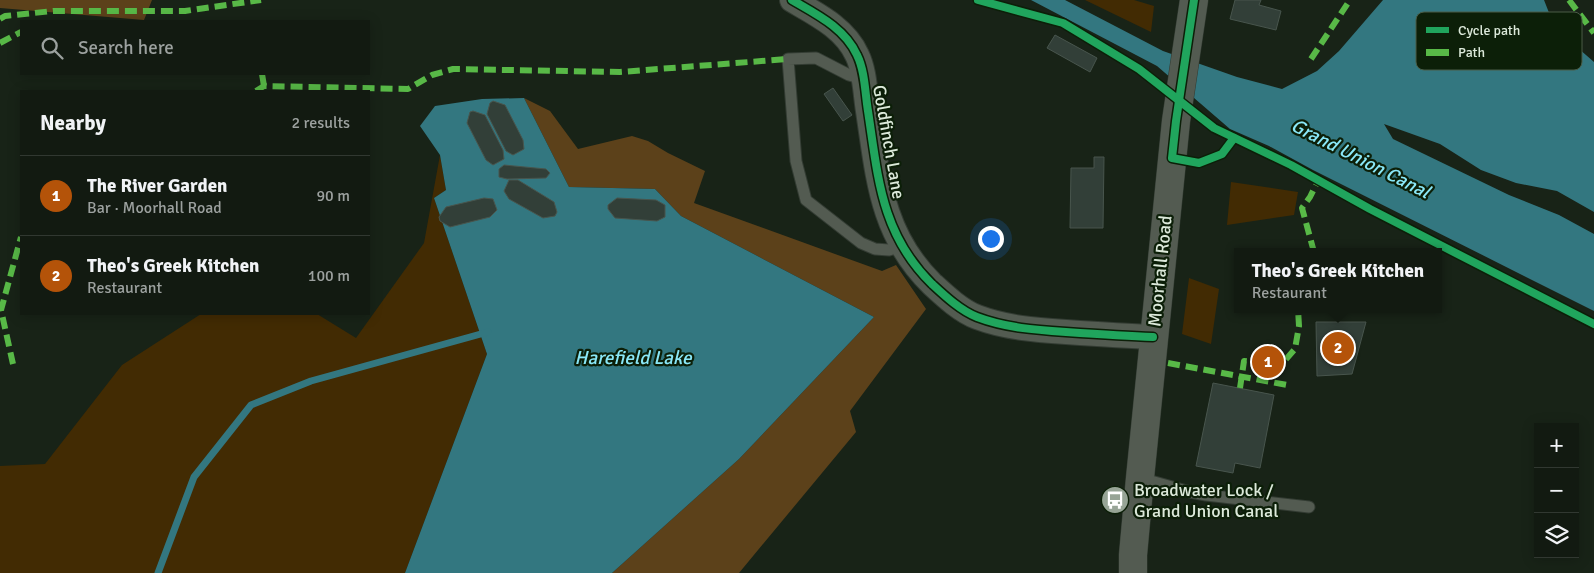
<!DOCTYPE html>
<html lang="en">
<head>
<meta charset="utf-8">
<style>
	body { margin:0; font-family:Signika,sans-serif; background:#1b231a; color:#f1f3f6 }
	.controls { position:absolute; right:15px; bottom:15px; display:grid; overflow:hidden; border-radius:0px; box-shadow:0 2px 12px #0003 }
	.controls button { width:45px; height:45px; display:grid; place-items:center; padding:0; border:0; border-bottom:1px solid #313831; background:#121a11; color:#f1f3f6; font:25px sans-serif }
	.you { position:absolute; left:990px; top:238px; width:18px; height:18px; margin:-12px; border:4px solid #fff; border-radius:50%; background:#1a73e8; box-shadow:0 0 0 8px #1a73e833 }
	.badge { display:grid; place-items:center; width:32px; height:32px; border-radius:50%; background:#b45309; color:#fff; font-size:16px; font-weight:700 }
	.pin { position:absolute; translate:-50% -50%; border:2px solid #fff; box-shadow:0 1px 5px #0006 }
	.popup { position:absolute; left:1234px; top:248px; width:208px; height:65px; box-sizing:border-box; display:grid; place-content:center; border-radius:0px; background:#121a11; filter:drop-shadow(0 1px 4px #0005); font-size:16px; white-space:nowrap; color:#9ca19f }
	.popup b { font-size:19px; color:#f1f3f6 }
	.popup::after { content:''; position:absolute; left:50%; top:100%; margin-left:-10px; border:10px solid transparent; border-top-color:#121a11 }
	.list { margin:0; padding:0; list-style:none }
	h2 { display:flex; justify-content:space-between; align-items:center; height:65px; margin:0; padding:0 20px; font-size:21px }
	h2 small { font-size:16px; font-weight:400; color:#9ca19f }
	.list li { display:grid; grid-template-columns:32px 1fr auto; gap:15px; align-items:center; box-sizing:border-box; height:80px; padding:0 20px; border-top:1px solid #313831 }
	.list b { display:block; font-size:19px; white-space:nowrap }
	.list p { margin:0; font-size:16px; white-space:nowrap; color:#9ca19f }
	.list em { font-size:16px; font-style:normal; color:#9ca19f }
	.icon { flex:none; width:28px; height:28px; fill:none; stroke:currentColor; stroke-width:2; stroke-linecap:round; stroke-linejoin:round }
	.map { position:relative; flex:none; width:1594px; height:573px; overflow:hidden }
	.search { position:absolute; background:#121a11; box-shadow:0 2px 12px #0003; left:20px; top:20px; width:350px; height:55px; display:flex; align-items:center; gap:12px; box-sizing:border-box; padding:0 18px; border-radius:0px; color:#9ca19f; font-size:19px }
	.panel { position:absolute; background:#121a11; box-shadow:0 2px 12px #0003; left:20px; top:90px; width:350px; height:225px; border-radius:0px }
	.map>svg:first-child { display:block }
	.green { fill:#422b03 }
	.forest { fill:#5c411a }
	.water { fill:#337780 }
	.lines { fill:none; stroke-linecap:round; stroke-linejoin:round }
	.stream { stroke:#337780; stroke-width:7 }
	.building { fill:#323f38; stroke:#48554d }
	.service-casing { stroke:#333c33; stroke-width:13 }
	.minor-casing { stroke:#333c33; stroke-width:26 }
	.tertiary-casing { stroke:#333c33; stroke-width:29 }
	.service { stroke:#535b51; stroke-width:11 }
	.minor { stroke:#535b51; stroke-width:24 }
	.tertiary { stroke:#535b51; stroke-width:28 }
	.quiet { stroke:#58b947; stroke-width:6; stroke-dasharray:12 6; stroke-linecap:butt }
	.cycleway-casing { stroke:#0c1f08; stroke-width:11 }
	.cycleway { stroke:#20a55d; stroke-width:8 }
	.labels { text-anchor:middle; stroke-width:4.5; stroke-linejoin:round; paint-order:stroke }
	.street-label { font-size:18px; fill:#dce9da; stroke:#0c1f08 }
	.poi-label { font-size:18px; fill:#dce9da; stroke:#0c1f08; text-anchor:start }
	.water-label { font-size:19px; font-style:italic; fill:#8ae8f8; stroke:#0c1f08 }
	.key { fill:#0c1f08; stroke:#4a5c47; stroke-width:1 }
	.key-label { font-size:14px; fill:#dce9da }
</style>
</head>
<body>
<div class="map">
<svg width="1594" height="573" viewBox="0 0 1594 573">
	<rect width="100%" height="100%" fill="#182317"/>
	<g class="green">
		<polygon points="1085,0 1134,0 1154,6 1151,32"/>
		<polygon points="440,155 446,190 434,198 487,354 405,573 0,573 0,466 45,464 122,365 201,314 317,314 356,338 424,243"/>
		<polygon points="1231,182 1298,192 1294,215 1227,225"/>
		<polygon points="1189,278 1219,289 1211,344 1182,334"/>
	</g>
	<g class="forest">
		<polygon points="0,0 152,0 144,20 0,8"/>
		<polygon points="524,98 550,111 578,149 632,136 648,141 668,153 705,171 694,203 882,271 896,265 926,309 850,411 856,432 739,573 612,573 739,459 874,317 681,216 655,189 569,187"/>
	</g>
	<g class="water">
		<polygon points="1031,0 1065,0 1163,51 1237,77 1282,89 1317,71 1339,51 1383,0 1544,0 1555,28 1594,62 1594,212 1557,191 1516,183 1481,170 1440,144 1384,124 1393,139 1509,195 1559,215 1594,234 1594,311 1313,170 1269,146 1230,129 1157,66"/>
		<polygon points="524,98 569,187 655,189 681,216 874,317 739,459 612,573 405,573 487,354 434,198 446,190 440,155 420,126 435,106 482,99"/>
	</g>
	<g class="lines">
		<polyline class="stream" points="158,573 194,477 251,405 311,381 488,332"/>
	</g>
	<g class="building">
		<polygon points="1235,0 1261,0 1259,5 1281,11 1276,30 1230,19"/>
		<polygon points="1055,35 1097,58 1090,72 1047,48"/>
		<polygon points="833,88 852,115 843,121 824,94"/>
		<polygon points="493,101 505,105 523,140 524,149 513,155 506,151 487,114 490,103"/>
		<polygon points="473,111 485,115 503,150 504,159 493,165 486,160 467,123 470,112"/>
		<polygon points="1094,157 1104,157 1103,228 1070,228 1071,168 1094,168"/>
		<polygon points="504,165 546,169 550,173 546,178 507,179 499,177 499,169"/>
		<polygon points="509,180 518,180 554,202 557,212 555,216 543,218 509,199 504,191"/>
		<polygon points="484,198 493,199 497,210 490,217 450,227 440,221 439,217 446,207"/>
		<polygon points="617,198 656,200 665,205 665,217 657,221 615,218 608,209 608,205"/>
		<polygon points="1316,322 1366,322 1352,374 1317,376"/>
		<polygon points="1213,383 1274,395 1260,468 1235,463 1233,473 1196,466"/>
	</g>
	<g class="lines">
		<g class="service-casing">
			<g id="service">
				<polyline points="863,79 849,75 816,58 788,59 796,161 806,200 861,243 875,249 889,250 902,246"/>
				<polyline points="1140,478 1190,492 1206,495 1309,507"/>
			</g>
		</g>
		<g class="minor-casing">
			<path id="minor" d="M792,0C816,14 845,28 857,55C865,71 865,93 868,111C878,177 881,234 932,284C945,296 961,311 977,317C1006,328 1036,330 1066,332C1095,334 1124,336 1153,337"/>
		</g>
		<g class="tertiary-casing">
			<polyline id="tertiary" points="1133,573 1133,555 1140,478 1176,121 1194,0"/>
		</g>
		<use href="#service" class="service"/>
		<use href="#minor" class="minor"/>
		<use href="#tertiary" class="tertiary"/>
		<g class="quiet">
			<polyline points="1569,0 1594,33"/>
			<polyline points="0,19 5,16 53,11 185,11 261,0"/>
			<polyline points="0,43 21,32"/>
			<polyline points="1311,59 1350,0"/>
			<polyline points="262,74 264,86"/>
			<polyline points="256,91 264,86 408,89 432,75 453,69 620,72 788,59"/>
			<polyline points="1314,252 1302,208 1310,197 1318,181"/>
			<polyline points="1168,363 1287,385"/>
			<polyline points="13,364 1,310 21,237"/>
			<polyline points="1240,388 1244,361 1281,365 1295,349 1299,326 1298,309"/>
		</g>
		<g class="cycleway-casing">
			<g id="cycleway">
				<path d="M792,0C816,14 845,28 857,55C865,71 865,93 868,111C878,177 881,234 932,284C945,296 961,311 977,317C1006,328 1036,330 1066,332C1095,334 1124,336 1153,337"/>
				<polyline points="978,0 1063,23 1139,69 1214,128 1291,165 1370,209 1594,324"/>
				<polyline points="1194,0 1176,121 1172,158 1199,163 1222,154 1234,138"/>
			</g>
		</g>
		<use href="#cycleway" class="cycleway"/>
	</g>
	<defs>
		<g id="bus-disc" transform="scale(1.4375)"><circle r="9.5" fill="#97a496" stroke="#0c1f08"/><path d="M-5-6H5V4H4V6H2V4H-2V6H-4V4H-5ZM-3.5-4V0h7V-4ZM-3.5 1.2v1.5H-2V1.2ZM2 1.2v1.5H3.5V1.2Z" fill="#fff"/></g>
	</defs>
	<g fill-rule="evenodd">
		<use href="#bus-disc" x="1115" y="500"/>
	</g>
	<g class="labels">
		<g class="street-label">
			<text transform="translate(889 142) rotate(80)" y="6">Goldfinch Lane</text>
			<text transform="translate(1160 271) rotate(-84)" y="6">Moorhall Road</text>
		</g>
		<g class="poi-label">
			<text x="1134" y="496">Broadwater Lock /<tspan x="1134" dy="21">Grand Union Canal</tspan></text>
		</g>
		<g class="water-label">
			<text transform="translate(1361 158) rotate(27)" y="7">Grand Union Canal</text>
			<text x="633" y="364">Harefield Lake</text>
		</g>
	</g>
	<rect x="1416" y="12" width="166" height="58" rx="8" class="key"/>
	<rect x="1426" y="27" width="23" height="6" fill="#20a55d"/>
	<rect x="1426" y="49" width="23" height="7" fill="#58b947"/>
	<g class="key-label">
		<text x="1458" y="35">Cycle path</text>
		<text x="1458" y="57">Path</text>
	</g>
</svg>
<div class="controls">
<button>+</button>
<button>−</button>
<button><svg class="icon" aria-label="layers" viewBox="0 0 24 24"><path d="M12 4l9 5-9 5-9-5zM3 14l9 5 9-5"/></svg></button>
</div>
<div class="you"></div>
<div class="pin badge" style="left:1268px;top:362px">1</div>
<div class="pin badge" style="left:1338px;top:348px">2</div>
<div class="popup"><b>Theo's Greek Kitchen</b>Restaurant</div>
<div class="search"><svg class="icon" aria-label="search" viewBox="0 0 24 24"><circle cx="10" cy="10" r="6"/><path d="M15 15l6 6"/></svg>Search here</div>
<section class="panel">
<h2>Nearby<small>2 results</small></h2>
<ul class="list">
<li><span class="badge">1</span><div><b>The River Garden</b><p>Bar · Moorhall Road</p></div><em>90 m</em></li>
<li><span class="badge">2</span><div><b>Theo's Greek Kitchen</b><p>Restaurant</p></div><em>100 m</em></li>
</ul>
</section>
</div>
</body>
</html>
